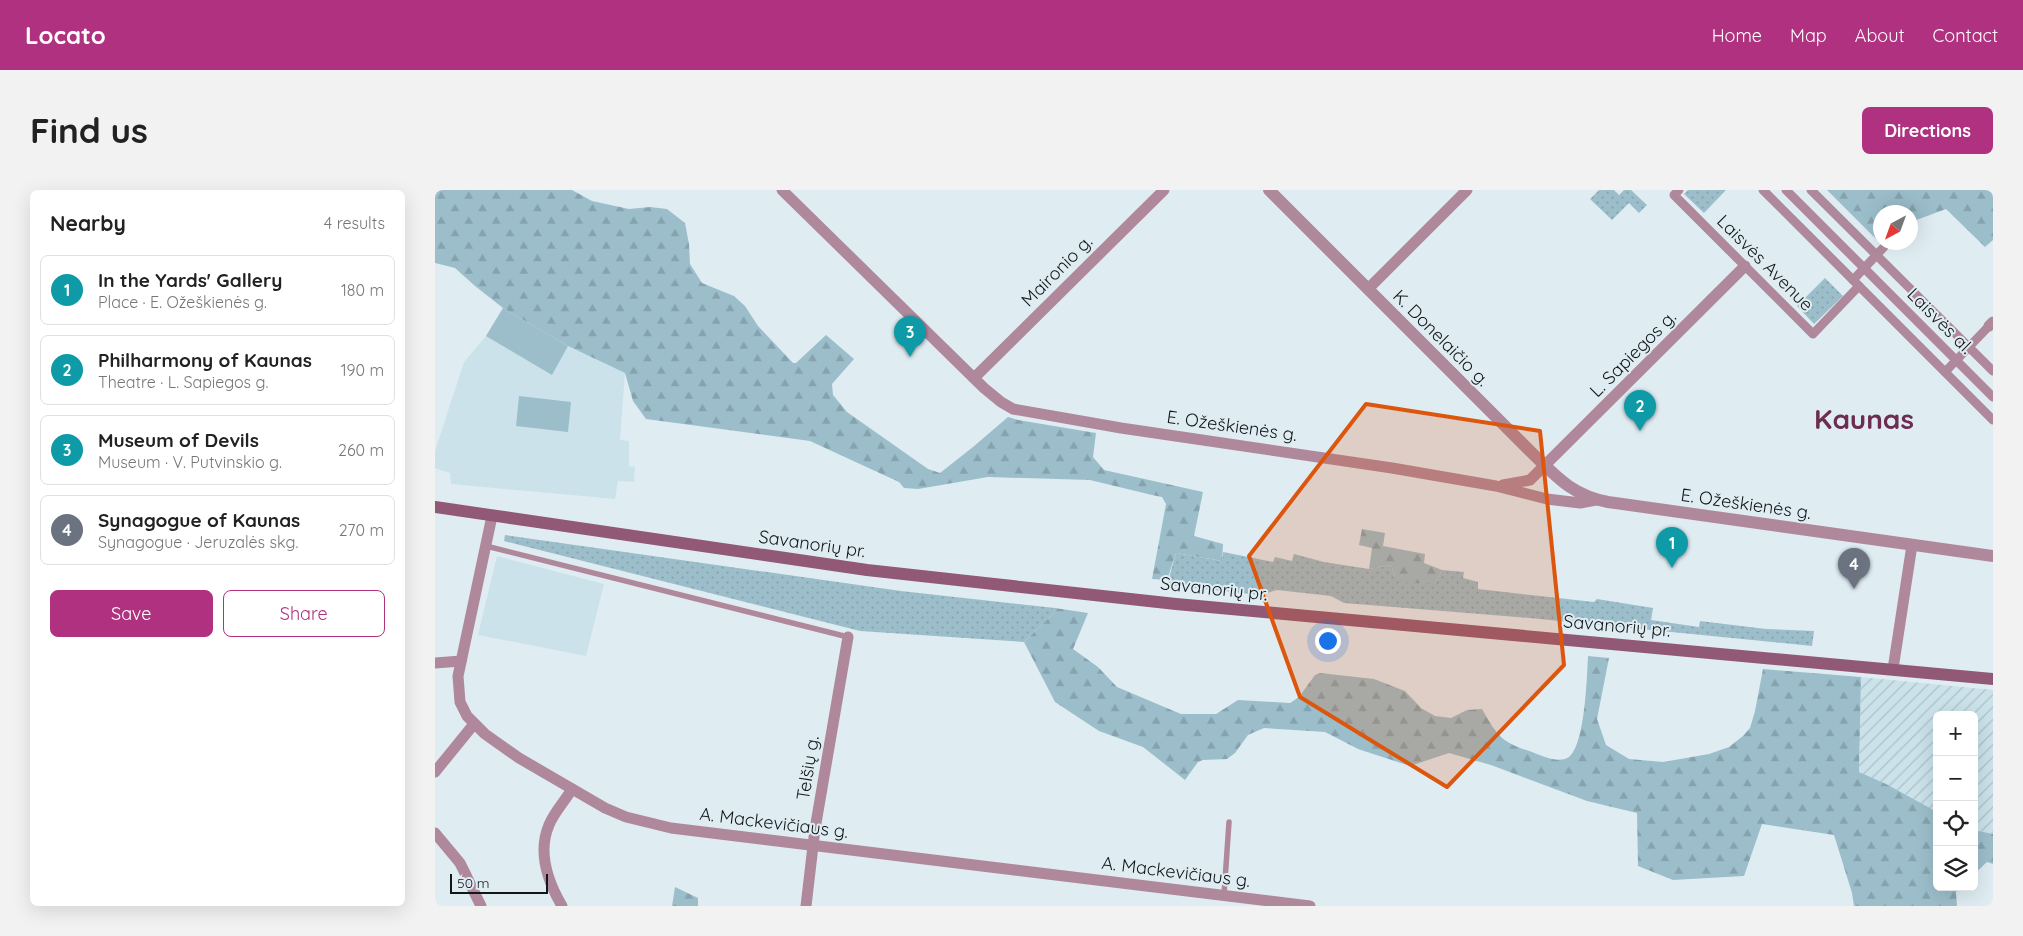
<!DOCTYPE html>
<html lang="en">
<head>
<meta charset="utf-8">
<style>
	body { margin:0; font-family:Quicksand,sans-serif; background:#f2f2f2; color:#222 }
	.controls { position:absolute; right:15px; bottom:15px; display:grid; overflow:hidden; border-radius:8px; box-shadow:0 5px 20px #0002 }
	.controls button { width:45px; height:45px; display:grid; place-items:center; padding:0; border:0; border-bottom:1px solid #e0e0e0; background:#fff; color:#222; font:25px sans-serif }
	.compass { position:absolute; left:1438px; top:15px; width:45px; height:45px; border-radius:50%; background:#fff; box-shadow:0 5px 20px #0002; rotate:221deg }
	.scale { position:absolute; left:15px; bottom:12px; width:98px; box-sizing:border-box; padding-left:5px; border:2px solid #111618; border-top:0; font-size:14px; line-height:18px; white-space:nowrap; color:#111618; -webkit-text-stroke:4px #dfedf3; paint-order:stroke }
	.you { position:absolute; left:892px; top:450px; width:18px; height:18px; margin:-12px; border:4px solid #fff; border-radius:50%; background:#1a73e8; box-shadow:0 0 0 8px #1a73e833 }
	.badge { display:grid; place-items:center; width:32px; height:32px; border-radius:50%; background:#b0317f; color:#fff; font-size:16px; font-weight:700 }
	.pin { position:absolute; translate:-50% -41px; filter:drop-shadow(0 1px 2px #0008) }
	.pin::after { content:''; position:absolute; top:26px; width:18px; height:15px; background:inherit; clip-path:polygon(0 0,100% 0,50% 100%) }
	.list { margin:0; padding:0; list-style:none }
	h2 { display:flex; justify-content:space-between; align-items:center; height:65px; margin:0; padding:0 20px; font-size:21px }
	h2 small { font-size:16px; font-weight:400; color:#767676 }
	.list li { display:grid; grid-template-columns:32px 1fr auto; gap:15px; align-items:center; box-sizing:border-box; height:70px; margin:0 10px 10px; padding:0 10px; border:1px solid #e0e0e0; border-radius:8px }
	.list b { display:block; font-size:19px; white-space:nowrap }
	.list p { margin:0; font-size:16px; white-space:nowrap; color:#767676 }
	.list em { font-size:16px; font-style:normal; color:#767676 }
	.actions { display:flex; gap:10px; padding:15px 20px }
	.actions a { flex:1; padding:11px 0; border:1px solid #b0317f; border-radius:8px; text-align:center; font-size:18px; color:#b0317f }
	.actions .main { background:#b0317f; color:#fff }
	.icon { flex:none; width:28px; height:28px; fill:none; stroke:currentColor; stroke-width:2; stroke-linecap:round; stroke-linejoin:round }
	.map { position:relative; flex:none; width:1558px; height:716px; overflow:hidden; border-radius:8px }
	header { display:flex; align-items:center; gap:30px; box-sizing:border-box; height:70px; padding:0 25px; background:#b0317f; color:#fff }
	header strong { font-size:24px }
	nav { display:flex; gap:28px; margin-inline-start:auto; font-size:18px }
	.intro { display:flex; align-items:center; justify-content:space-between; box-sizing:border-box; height:120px; padding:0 30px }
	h1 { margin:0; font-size:35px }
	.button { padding:12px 22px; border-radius:8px; background:#b0317f; color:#fff; font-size:18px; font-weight:700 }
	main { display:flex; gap:30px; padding:0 30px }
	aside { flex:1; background:#fff; border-radius:8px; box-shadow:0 5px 20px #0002 }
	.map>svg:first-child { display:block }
	.built { fill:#cbe2ea }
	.industrial { fill:url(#industrial-furrows) }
	.grass { fill:url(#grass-dots) }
	.forest { fill:url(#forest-firs) }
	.pitch { fill:#9cbecb }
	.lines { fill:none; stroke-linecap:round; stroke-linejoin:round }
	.service { stroke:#b0889c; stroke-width:5.5 }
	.pedestrian { stroke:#b0889c; stroke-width:9 }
	.minor { stroke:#b0889c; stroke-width:11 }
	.tertiary { stroke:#b0889c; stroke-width:12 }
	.secondary { stroke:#915976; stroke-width:12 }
	.marked { fill:#dd560d; fill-opacity:0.2; stroke:#dd560d; stroke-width:4; stroke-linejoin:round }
	.labels { text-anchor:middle; stroke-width:4; stroke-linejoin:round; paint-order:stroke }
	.street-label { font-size:18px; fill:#111618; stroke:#dfedf3 }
	.town-label { font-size:28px; font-weight:bold; fill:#6c2d51; stroke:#dfedf3 }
</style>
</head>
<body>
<header>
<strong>Locato</strong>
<nav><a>Home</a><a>Map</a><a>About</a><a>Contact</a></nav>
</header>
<div class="intro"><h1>Find us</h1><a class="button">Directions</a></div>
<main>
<aside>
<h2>Nearby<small>4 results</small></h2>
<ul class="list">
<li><span class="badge" style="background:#0f9aa8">1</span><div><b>In the Yards' Gallery</b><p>Place · E. Ožeškienės g.</p></div><em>180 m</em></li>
<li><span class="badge" style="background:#0f9aa8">2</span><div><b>Philharmony of Kaunas</b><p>Theatre · L. Sapiegos g.</p></div><em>190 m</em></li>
<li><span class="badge" style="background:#0f9aa8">3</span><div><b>Museum of Devils</b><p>Museum · V. Putvinskio g.</p></div><em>260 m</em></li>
<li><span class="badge" style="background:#6b7280">4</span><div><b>Synagogue of Kaunas</b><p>Synagogue · Jeruzalės skg.</p></div><em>270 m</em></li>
</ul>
<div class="actions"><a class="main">Save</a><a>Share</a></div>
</aside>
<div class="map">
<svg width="1558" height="716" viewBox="0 0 1558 716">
	<defs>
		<pattern id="industrial-furrows" width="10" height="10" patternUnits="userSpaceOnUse" patternTransform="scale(1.25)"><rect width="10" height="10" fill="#cbe2ea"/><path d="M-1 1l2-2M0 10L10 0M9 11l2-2" fill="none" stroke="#adc1c8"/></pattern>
		<pattern id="grass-dots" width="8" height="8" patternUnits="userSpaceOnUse" patternTransform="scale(1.25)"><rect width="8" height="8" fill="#9cbecb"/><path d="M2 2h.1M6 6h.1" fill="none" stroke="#85a3ae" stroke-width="1.8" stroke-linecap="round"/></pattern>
		<pattern id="forest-firs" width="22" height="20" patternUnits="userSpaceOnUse" patternTransform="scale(1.25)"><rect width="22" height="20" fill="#9cbecb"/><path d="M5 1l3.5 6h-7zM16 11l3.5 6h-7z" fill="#85a3ae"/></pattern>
	</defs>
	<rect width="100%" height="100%" fill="#dfedf3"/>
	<g class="built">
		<polygon points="68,118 133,156 190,183 185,250 194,251 194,276 200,277 199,292 183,291 180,309 16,294 15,283 0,278 0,261 29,172 51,146"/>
		<polygon points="62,366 169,394 151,466 43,445"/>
	</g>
	<polygon class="industrial" points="1426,487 1558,500 1558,644 1539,640 1539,525 1502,525 1502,622 1424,582"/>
	<g class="grass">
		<polygon points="1164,0 1179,0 1184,5 1189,0 1196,0 1212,15 1204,23 1194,13 1177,30 1155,9"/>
		<polygon points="1253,0 1291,0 1269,23 1249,4"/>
		<polygon points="1390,88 1408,106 1379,134 1362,116"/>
		<polygon points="70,345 466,401 620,418 619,423 589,452 425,441 69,351"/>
		<polygon points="788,362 838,372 840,367 857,371 859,364 889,372 934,379 956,375 960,386 1000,393 1007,380 1029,382 1028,388 1043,392 1043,399 1159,412 1162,409 1218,418 1216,430 1264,437 1265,431 1331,439 1379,441 1377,456 1095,428 909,413 896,406 842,400 825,405 732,395 741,363 787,371"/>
	</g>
	<g class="forest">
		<polygon points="0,0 137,0 157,11 194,19 215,17 232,19 250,33 254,54 255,74 267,93 299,106 310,116 323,136 358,173 361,173 391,145 419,169 397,194 398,205 412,222 493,279 505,283 538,257 573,227 583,230 661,243 658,267 669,280 768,302 759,346 788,354 787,371 741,363 732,390 717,389 731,314 727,307 717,305 655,290 553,287 483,299 469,298 464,292 375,251 211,229 198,211 190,183 133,156 68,118 40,96 20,78 0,73"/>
		<polygon points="1392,0 1558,0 1558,50 1550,57 1511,19 1476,32 1476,22 1446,22 1446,52 1454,53 1449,57"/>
		<polygon points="927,339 950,343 948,356 990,364 989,373 1007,380 1000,393 966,393 960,386 956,375 934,379 937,358 924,355"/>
		<path d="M620,418L653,423L638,459L663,477L682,497L746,524H781L803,510L855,513L864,507L880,485L885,483L939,489L970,501L986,518L1000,526L1016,528L1032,520L1047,519C1063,547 1066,552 1097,562C1108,566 1123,574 1134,567C1150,555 1152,487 1153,466L1174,468L1162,529L1171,555L1194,569L1228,572L1274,564L1294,557L1308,546L1315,538L1320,521L1328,479L1426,487L1424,582L1451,594L1502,622V697H1526L1521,702L1522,716H1419L1417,703L1399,645L1327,634L1309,686L1238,690L1203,676L1202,623L1152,611L1056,575L1014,563L975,576L923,559L890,542L829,538L813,545L800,563L792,569L768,570L763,572L750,590L708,557L664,541L620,512L589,452L619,423Z"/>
		<polygon points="1539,640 1558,644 1558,674 1552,672 1539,684"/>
		<polygon points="240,697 263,708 263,716 237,716"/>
	</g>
	<g class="pitch">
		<polygon points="68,118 133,156 117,185 51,146"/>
		<polygon points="84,206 136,212 133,242 81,236"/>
	</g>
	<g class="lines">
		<g class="service">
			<polyline points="51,356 413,447"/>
			<polyline points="789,705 794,632"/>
		</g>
		<g class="pedestrian">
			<polyline points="1244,0 1239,5 1378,144 1424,96"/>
			<polyline points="1328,0 1558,230"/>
			<polyline points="1351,0 1558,207"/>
			<polyline points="1376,0 1558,181"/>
			<polyline points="1418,90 1449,57"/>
			<polyline points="1510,182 1554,136"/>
		</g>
		<g class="minor">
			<polyline points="347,0 549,198 566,212 578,219 686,238 957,278 1061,296 1112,309 1145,313 1161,310"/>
			<polyline points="933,99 1032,0"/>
			<polyline points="1554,136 1558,132"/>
			<polyline points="539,188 729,0"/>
			<polyline points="1068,295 1095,290 1310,76"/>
			<polyline points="57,326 23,486 25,512 32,526 50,544 84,568 170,618 191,627 236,638 875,716"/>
			<polyline points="0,473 26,471"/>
			<polyline points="1458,479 1477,355"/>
			<polyline points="0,582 39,534"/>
			<polyline points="0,643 25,673 46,716"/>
			<path d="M127,716C113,692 102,663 114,635C119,622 130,611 137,599"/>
			<polyline points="371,716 380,639 413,447"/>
		</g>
		<path class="tertiary" d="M834,0L1095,261C1121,286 1136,305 1173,312L1558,366"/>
		<polyline class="secondary" points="0,317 432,380 559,394 741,414 1558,489"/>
	</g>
	<path class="marked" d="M931,214L1105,241L1129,475L1012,597L865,507L814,366Z"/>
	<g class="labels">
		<g class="street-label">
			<text transform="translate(1330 73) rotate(45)" y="6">Laisvės Avenue</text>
			<text transform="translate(622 81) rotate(-45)" y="6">Maironio g.</text>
			<text transform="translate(1505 131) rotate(45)" y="6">Laisvės al.</text>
			<text transform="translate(1006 148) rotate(45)" y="6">K. Donelaičio g.</text>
			<text transform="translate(1198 164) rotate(-45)" y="6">L. Sapiegos g.</text>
			<text transform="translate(797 236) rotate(8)" y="6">E. Ožeškienės g.</text>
			<text transform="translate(1311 314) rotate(8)" y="6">E. Ožeškienės g.</text>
			<text transform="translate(377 354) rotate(8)" y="6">Savanorių pr.</text>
			<text transform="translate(779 399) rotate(6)" y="6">Savanorių pr.</text>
			<text transform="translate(1182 436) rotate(5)" y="6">Savanorių pr.</text>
			<text transform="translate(373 578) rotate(-81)" y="6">Telšių g.</text>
			<text transform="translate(339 633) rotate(7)" y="6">A. Mackevičiaus g.</text>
			<text transform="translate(741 682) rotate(7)" y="6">A. Mackevičiaus g.</text>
		</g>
		<g class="town-label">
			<text x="1429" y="239">Kaunas</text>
		</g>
	</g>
</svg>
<div class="controls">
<button>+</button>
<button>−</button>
<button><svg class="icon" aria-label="locate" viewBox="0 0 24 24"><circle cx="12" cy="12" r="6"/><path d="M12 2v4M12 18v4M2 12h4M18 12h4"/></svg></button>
<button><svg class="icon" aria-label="layers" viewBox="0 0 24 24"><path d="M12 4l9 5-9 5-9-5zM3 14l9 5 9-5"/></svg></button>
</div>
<svg class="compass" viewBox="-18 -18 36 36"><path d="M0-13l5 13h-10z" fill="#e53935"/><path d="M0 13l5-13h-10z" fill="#767676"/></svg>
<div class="scale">50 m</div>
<div class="you"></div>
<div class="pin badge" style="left:1237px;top:378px;background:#0f9aa8">1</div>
<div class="pin badge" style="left:1205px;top:241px;background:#0f9aa8">2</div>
<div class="pin badge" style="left:475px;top:167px;background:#0f9aa8">3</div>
<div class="pin badge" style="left:1419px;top:399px;background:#6b7280">4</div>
</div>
</main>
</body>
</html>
